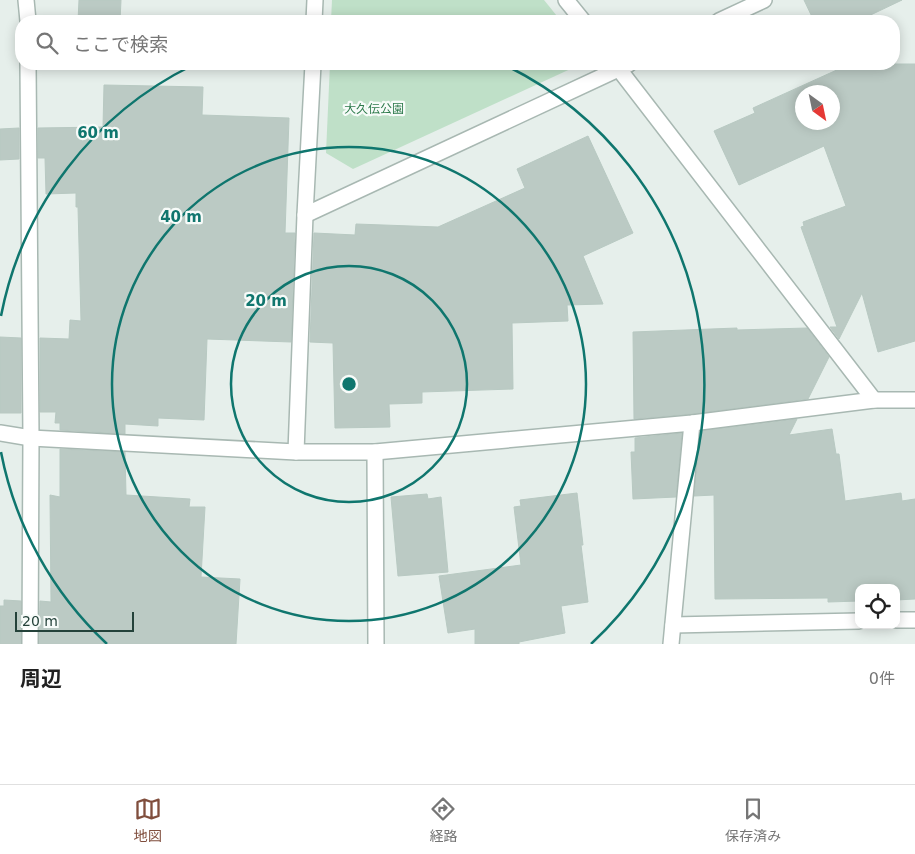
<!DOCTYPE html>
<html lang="ja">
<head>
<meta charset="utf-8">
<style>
	body { margin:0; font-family:"DejaVu Sans","Noto Sans JP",sans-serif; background:#f6f6f6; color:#222 }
	.controls { position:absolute; right:15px; bottom:15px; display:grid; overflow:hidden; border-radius:10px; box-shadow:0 2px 12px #0003 }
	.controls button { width:45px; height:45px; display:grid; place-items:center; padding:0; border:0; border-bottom:1px solid #e0e0e0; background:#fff; color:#222; font:25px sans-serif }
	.compass { position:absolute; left:795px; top:85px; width:45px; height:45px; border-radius:50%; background:#fff; box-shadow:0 2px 12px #0003; rotate:147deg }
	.scale { position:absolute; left:15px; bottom:12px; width:119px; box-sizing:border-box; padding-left:5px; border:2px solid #24423a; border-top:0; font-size:14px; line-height:18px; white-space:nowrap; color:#24423a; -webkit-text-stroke:4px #f7fbf9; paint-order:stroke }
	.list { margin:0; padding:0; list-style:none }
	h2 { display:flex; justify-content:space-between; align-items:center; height:65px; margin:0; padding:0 20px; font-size:21px }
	h2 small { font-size:16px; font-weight:400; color:#767676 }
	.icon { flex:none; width:28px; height:28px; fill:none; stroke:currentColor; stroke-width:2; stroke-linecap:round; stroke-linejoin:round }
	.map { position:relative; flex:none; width:915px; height:644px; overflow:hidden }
	.search { position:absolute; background:#fff; box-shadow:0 2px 12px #0003; left:15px; right:15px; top:15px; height:55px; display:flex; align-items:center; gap:12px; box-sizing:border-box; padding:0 18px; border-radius:20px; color:#767676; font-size:19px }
	.sheet { height:140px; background:#fff }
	nav { display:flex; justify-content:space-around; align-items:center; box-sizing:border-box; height:70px; border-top:1px solid #e0e0e0; background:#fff; font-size:14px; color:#767676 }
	nav a { display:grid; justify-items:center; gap:2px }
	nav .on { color:#804e3d }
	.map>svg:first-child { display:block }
	.green { fill:#bfe0c8 }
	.building { fill:#bbcac4; stroke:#b8c9c2; fill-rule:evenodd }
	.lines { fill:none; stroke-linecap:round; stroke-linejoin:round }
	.street-casing { stroke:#a8b8b2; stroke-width:18 }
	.street { stroke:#fff; stroke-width:15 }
	.ring { fill:none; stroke:#0f766e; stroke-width:2.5 }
	.labels { text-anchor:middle; stroke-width:4.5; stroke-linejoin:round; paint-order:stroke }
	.park-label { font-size:12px; fill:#2d7a4b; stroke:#f7fbf9 }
	.centre { fill:#0f766e; stroke:#f7fbf9; stroke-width:2.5 }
	.ring-label { font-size:15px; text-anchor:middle; font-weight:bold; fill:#0f766e; stroke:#f7fbf9; stroke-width:4.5; stroke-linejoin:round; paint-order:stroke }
</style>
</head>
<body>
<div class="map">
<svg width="915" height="644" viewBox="0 0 915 644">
	<rect width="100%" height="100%" fill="#e6efeb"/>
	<g class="green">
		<polygon points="332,0 544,0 561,21 331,21"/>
		<polygon points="330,64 578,64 577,66 353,169 326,153"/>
	</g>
	<g class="building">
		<polygon points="79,0 121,0 120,21 78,21"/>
		<polygon points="804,0 902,0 858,21 814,21"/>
		<rect x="77" y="64" width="42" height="1"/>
		<path d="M850,64H915V341L878,352L862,293L839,339L830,327H837L801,227L804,226L803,222L846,206L824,146L739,185L714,131L755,113L753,108ZM802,92H832V122H802Z"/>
		<polygon points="104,85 203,87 202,115 289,118 285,233 295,233 291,342 207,339 204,420 158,418 158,426 125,424 125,434 60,430 60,423 55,423 56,412 40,412 40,338 69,339 70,320 81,321 78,207 76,207 76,193 46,194 45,158 38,158 38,128 103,127"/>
		<polygon points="19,128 19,159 0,160 0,129"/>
		<polygon points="588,136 633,233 583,256 603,304 567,305 568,321 512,323 513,389 422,392 422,403 389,404 390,427 335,428 333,343 310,342 314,233 355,235 356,224 438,227 525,188 517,169"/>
		<polygon points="737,328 737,330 807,328 829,357 808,399 691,414 634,419 633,332"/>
		<polygon points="0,337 21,338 21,413 0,413"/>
		<polygon points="797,419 789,435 832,429 836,454 839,454 845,501 901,493 902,501 915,499 915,599 896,600 896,588 859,588 859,601 828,602 828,598 715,599 714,495 694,496 701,431"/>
		<polygon points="682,433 676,497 633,499 631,452 635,452 635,438"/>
		<polygon points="60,449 125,452 126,495 190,499 189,507 205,507 201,577 240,579 236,644 39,644 40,601 51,602 50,495 60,497"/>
		<polygon points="577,493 583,545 581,545 588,602 561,606 565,633 519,642 519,644 475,644 475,629 448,633 439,576 521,565 514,507 521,506 520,500"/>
		<polygon points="427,494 428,499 441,497 448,572 398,576 391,497"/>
		<polygon points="4,600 21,601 21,644 0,644 0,606 4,606"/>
	</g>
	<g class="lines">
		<g class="street-casing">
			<g id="street">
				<polyline points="26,0 28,21"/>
				<polyline points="566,0 583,21"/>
				<polyline points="314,21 315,0"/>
				<polyline points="719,21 764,0"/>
				<polyline points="28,64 31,438 30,644"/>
				<polyline points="615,64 874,400"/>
				<polyline points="305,215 629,64"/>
				<polyline points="0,433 31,438 296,452 375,452 692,423 874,400 915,400"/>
				<polyline points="296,452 305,215 313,64"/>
				<polyline points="375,452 376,644"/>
				<polyline points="896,620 915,620"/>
				<polyline points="673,625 859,621"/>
				<polyline points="671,644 692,423"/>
			</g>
		</g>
		<use href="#street" class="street"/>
	</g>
	<g class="ring">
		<circle cx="349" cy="384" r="118"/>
		<circle cx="349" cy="384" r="237"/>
		<path d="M107 644A355 355 0 0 1 1 452M1 316A355 355 0 0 1 193 65M505 65A355 355 0 0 1 591 644"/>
	</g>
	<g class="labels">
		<g class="park-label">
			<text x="374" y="113">大久伝公園</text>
		</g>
	</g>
	<circle cx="349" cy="384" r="8" class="centre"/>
	<g class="ring-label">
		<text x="98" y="138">60 m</text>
		<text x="181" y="222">40 m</text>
		<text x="266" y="306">20 m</text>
	</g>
</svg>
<div class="controls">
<button><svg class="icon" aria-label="locate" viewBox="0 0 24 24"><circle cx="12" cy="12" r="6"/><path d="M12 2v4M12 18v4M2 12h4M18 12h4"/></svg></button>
</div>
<svg class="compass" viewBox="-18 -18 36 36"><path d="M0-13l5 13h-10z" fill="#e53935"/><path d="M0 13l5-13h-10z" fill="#767676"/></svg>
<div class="scale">20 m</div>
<div class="search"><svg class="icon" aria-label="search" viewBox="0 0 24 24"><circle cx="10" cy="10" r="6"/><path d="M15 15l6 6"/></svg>ここで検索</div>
</div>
<section class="sheet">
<h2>周辺<small>0件</small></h2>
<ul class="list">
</ul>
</section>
<nav>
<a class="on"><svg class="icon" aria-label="map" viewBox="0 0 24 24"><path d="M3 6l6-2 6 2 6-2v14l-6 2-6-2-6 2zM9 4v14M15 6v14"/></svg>地図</a>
<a><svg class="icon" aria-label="directions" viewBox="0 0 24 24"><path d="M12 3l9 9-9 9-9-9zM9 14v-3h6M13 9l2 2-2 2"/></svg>経路</a>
<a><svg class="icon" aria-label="saved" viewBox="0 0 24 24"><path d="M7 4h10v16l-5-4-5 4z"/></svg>保存済み</a>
</nav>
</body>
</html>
